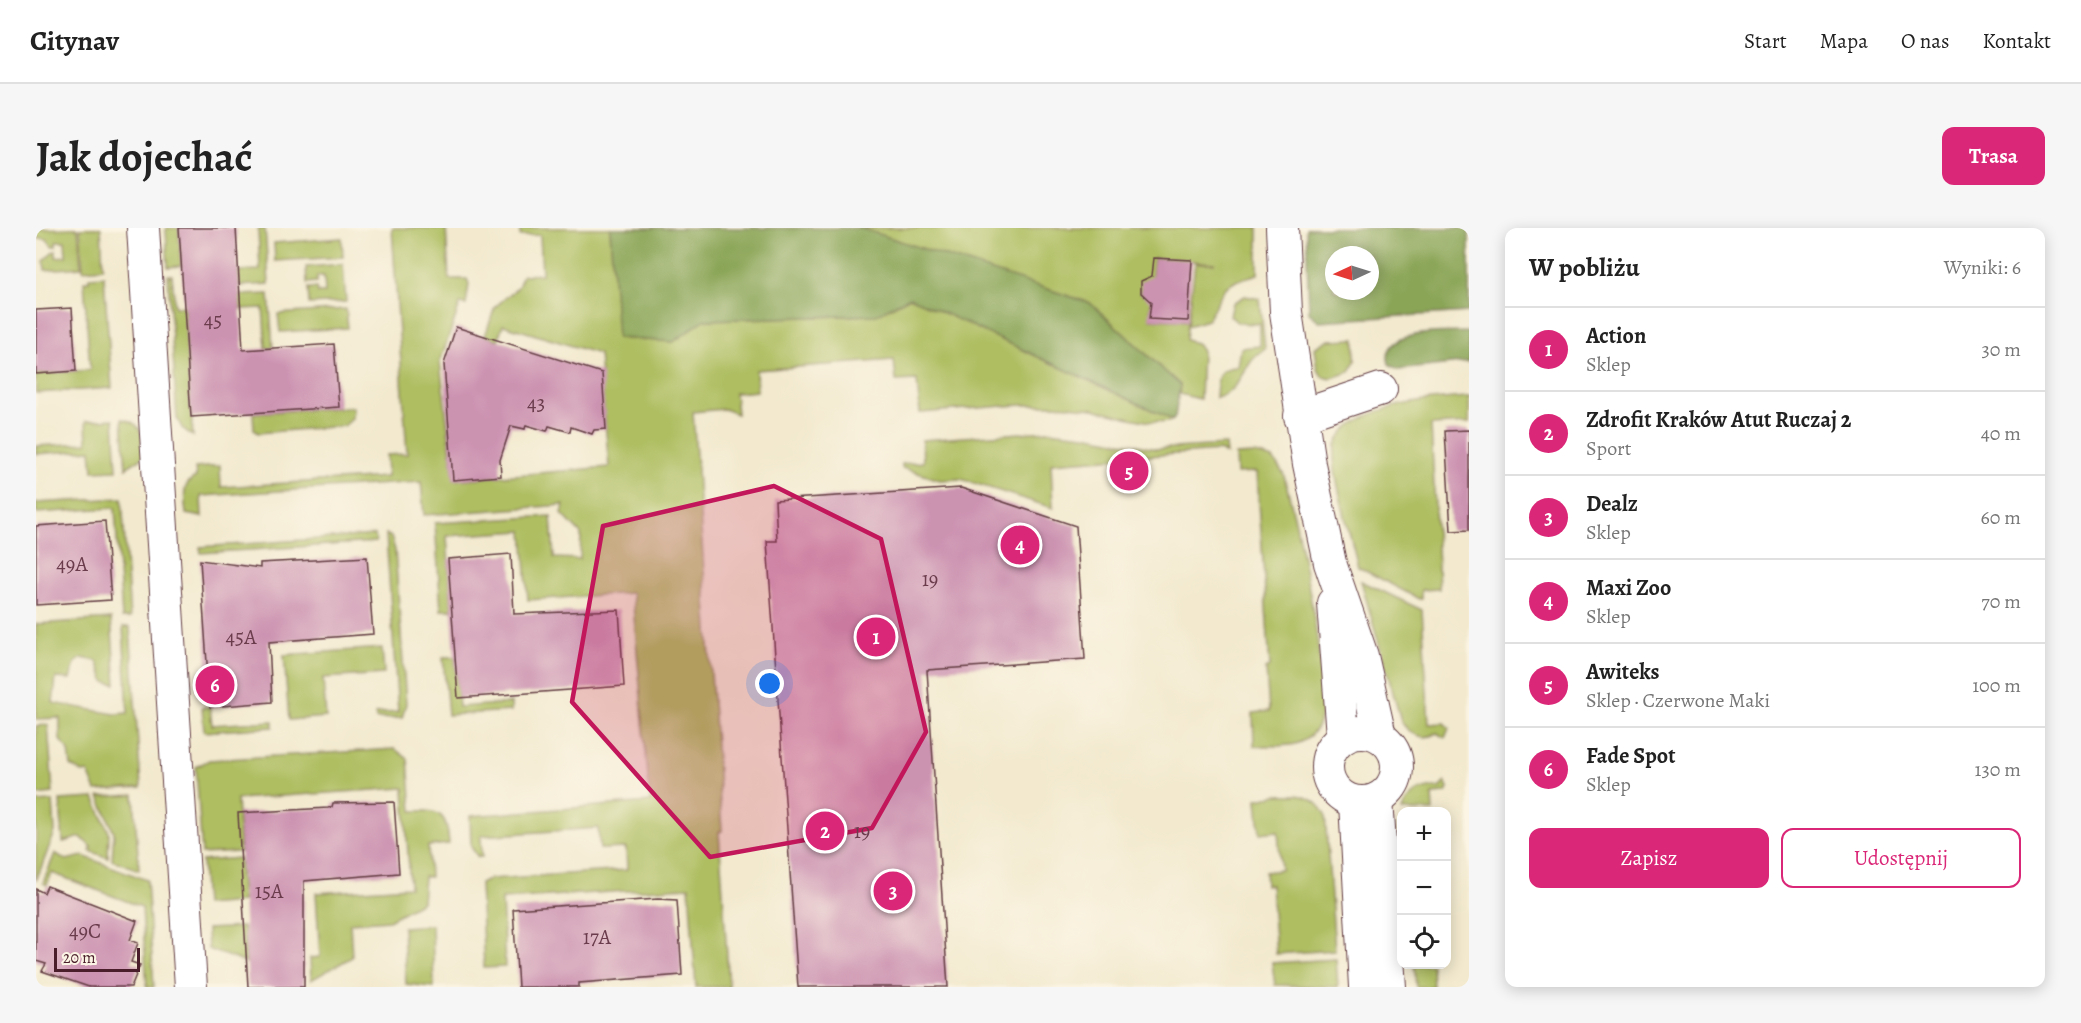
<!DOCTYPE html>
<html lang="pl">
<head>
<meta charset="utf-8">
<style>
	body { margin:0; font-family:Alegreya,serif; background:#f6f6f6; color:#222 }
	.controls { position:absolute; right:18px; bottom:18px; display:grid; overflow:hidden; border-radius:12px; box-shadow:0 3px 15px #0003 }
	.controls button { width:54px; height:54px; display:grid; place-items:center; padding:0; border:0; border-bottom:2px solid #e0e0e0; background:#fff; color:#222; font:30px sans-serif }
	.compass { position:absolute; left:1289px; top:18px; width:54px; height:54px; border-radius:50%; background:#fff; box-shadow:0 3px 15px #0003; rotate:266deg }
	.scale { position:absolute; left:18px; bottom:15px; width:86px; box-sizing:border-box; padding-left:6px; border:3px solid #4a1f2b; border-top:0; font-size:16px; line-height:21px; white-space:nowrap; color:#4a1f2b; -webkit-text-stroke:4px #fcf5e5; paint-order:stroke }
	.you { position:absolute; left:734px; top:456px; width:21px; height:21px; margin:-15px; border:4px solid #fff; border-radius:50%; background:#1a73e8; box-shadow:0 0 0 9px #1a73e833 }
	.badge { display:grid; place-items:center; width:39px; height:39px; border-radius:50%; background:#db2777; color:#fff; font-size:20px; font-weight:700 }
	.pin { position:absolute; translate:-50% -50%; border:3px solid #fff; box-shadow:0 2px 6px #0006 }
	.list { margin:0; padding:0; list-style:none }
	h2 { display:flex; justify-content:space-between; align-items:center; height:78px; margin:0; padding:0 24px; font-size:26px }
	h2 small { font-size:20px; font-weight:400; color:#767676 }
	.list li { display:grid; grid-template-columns:39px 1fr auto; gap:18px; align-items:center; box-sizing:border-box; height:84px; padding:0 24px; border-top:2px solid #e0e0e0 }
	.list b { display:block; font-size:22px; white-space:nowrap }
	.list p { margin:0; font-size:20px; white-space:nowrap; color:#767676 }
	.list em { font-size:20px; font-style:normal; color:#767676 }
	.actions { display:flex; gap:12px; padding:18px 24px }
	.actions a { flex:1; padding:14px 0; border:2px solid #db2777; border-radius:12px; text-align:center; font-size:21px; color:#db2777 }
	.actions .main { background:#db2777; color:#fff }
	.icon { flex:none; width:33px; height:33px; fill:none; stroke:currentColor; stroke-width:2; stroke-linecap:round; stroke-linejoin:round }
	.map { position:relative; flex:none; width:1433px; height:759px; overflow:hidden; border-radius:12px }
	header { display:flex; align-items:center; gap:36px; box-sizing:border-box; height:84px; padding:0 30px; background:#fff; border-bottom:2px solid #e0e0e0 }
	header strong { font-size:28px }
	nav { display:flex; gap:33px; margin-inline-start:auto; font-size:21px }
	.intro { display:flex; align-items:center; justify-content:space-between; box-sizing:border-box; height:144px; padding:0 36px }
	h1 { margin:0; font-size:42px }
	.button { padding:15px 27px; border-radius:12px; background:#db2777; color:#fff; font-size:21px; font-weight:700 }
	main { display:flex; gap:36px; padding:0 36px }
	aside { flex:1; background:#fff; border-radius:12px; box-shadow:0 3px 15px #0003 }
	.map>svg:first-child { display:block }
	.green { fill:#aebe61; stroke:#7c6e46; stroke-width:1.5 }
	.forest { fill:#8aa557; stroke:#6a6241; stroke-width:1.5; fill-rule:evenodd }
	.building { fill:#cc93b1 }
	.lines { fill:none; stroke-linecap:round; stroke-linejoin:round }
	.minor-casing { stroke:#633d43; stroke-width:34 }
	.minor { stroke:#fff; stroke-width:32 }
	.marked { fill:#c2185b; fill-opacity:0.2; stroke:#c2185b; stroke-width:4.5; stroke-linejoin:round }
	.labels { text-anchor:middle; stroke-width:4.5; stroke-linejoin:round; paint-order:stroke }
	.number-label { font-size:21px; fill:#6a3c4c }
</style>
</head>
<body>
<header>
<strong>Citynav</strong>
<nav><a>Start</a><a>Mapa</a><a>O nas</a><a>Kontakt</a></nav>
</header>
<div class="intro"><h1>Jak dojechać</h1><a class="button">Trasa</a></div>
<main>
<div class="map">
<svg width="1433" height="759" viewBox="0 0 1433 759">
	<rect width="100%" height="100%" fill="#fcf5e5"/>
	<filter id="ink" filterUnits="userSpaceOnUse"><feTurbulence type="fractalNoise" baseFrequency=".0167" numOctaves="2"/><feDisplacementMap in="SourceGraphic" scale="12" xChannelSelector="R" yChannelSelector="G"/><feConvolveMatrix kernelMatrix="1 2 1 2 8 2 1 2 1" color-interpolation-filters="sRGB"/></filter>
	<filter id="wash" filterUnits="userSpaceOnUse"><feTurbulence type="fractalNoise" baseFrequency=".008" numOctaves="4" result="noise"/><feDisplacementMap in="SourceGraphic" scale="24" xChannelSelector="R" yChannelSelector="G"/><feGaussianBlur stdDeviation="1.35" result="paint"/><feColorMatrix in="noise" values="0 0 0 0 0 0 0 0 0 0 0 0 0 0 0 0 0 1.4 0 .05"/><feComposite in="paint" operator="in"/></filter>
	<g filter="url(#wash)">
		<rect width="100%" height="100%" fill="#f2e9ce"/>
		<g class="green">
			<polygon points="42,0 45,39 9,42 8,33 16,24 20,23 20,29 30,28 29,13 20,13 20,18 16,18 11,11 0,10 0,1"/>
			<polygon points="44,0 65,0 67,40 47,42"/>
			<polygon points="130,0 143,0 145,38 132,39"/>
			<polygon points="229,0 233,56 203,58 202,43 224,42 222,1"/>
			<path d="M356,0H410L413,51H431L433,56L430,77L424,76L404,134L418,252L573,239L563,126L467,97L462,112L449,108L459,79L482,59L487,47L506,46L504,7L484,8V0H574L582,110L637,114L668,92L840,87L874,69L1137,192C1125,201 1074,184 1057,181C1001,171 940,181 884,185L881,152L860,153L858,132L720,142L721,163L699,165L701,186L688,181L657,184L686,603L683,604L693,759H660L653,659L466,671L469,739L448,740L444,656L454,651L591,642L590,620L564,621L562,600L445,608L446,629H442L435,619L434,588L614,574L596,365L492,372L487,303L411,308L416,382H405L399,295L515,288L518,330L544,331L545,306L526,286L528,277L388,287L385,254L165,268L166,289L150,286C149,273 144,255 160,249L159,240L184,238L185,259L351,249L350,227L371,226Z"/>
			<polygon points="824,0 1222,0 1222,46 1200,53 1189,60 1171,92 1152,98 1159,35 1179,35 1118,30 1116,50 1106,53 1105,65 1115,71 1114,91 1152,93 1150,112 1160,115 1166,123 1164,171 1143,166 1144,157 1054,75"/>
			<polygon points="306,10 307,29 239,33 238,15"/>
			<polygon points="307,36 310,74 273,76 272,60 281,60 282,65 289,65 288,48 281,48 281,54 271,55 270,39"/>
			<polygon points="132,47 136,47 139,79 148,78 157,208 146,200 141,190"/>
			<polygon points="68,48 76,160 0,165 0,146 54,142 48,53 53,53 53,49"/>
			<polygon points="233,66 237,120 230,120 227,80 204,81 203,67"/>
			<path d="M1209,68L1224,71L1229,121C1206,134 1208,163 1180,170C1181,151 1180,139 1202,139L1205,120L1224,118V96L1202,95L1194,88L1197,75Z"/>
			<polygon points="310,81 312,100 244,104 242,86"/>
			<polygon points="1319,111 1319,133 1314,144 1295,150 1286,148 1282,140 1279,120 1292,112"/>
			<path d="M1433,169V195L1395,197L1403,361L1385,362V371H1383L1322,339C1316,312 1297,252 1298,226C1302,177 1396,171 1433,169Z"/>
			<polygon points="317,179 316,191 308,198 222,205 218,201 217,185"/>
			<polygon points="78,191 81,242 57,243 55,222 0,226 0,218 51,215 50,193"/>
			<path d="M86,191C109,195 106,210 107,229L90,240Z"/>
			<polygon points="1012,203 1049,207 1120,221 1190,217 1191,226 1183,223 1015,235 1017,280 925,251 904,252 866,240 866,236 887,234 886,212"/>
			<path d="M1219,226L1237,231L1247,245C1259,283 1301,474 1280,501C1263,524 1241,516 1218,518L1217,485L1233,483L1230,441L1234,439L1221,244L1201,245L1200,227Z"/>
			<polygon points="86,270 94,390 86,390 79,280 0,285 0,275"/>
			<polygon points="350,306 355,309 359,322 370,476 366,490 340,491 339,486 362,484"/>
			<polygon points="339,307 340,314 165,325 164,319"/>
			<path d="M1325,353L1386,382L1393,496L1408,495L1413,500L1409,510L1401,505C1387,514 1372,505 1365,493Z"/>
			<polygon points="75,391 80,456 69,454 61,433 46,430 39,435 34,451 20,450 17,475 79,486 92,485 87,399 94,399 105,560 60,563 52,544 47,545 35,538 33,523 24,512 24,490 0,491 0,396"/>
			<polygon points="346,420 348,446 287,450 290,489 253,492 248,427"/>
			<polygon points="407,429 419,429 423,479 475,475 475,483 412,487"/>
			<polygon points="166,479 174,479 176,497 237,493 237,499 168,504"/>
			<polygon points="12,497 17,565 0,567 0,498"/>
			<path d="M359,521L372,531L376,583C406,581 411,587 413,616L392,618L394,649H388L386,674L353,692L314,695L316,729L275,752L274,730L284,729L280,665L374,659L368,560L201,571L204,624L166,626L160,539L173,532Z"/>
			<path d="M1409,554L1412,560L1410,565L1396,566L1397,583H1366C1371,566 1386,558 1403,560Z"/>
			<polygon points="98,567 103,642 76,632 78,604 63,569"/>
			<path d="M1242,567C1263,566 1279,567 1289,587L1299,722L1240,726L1235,657H1230L1229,644L1245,642L1242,603L1224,605L1221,571Z"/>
			<polygon points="58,570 73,604 72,630 54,623 56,620 45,609 27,614 24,572"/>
			<polygon points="17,573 19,604 0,653 0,574"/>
			<polygon points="19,625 30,632 47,628 111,652 118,759 111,759 106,679 16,645 11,657 7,655"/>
			<polygon points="203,630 206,674 169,677 166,633"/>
			<polygon points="396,697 398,759 370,756 367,699"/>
			<polygon points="207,699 210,735 172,721 171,701"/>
			<polygon points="1300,731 1302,759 1239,757 1236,735"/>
			<polygon points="1378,737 1396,737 1397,759 1380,759"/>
		</g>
		<g class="forest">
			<polygon points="574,0 824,0 1054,75 1144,157 1139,189 1137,192 874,69 840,87 668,92 637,114 581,110"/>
			<path d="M1270,0H1433V84L1283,93L1273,85ZM1298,27H1334V63H1298Z"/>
			<path d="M1433,104V134L1362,142L1353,136C1343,99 1411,105 1433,104Z"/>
		</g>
		<g id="blocks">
			<g class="building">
				<polygon points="143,0 200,0 207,122 298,116 303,179 155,189"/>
				<polygon points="1118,30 1156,32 1152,93 1113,91 1115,74 1105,65 1105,53 1116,48"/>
				<polygon points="36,80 40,143 0,146 0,82"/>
				<polygon points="420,99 566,145 570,201 558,202 556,206 535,199 534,204 513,198 511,203 490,197 489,201 475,198 464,232 465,248 417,252 408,136"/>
				<polygon points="1433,202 1433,302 1415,303 1409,203"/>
				<polygon points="925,260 1040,298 1049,431 891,442 912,759 762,759 731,313 741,313 739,272"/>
				<polygon points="69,293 75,372 0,377 0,298"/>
				<polygon points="475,326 478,386 583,382 588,458 422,470 412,331"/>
				<polygon points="331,329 337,406 233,414 236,474 174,479 164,332 224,340 224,335"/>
				<polygon points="358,574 363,645 268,653 268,759 212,759 202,585 292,580 296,579 297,575"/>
				<polygon points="11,658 101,693 94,712 102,715 95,734 104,737 95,759 53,759 6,743 10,736 0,733 0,661 8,665"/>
				<polygon points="622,671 641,672 646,747 543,755 543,759 482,759 477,681"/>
			</g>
		</g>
	</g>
	<g filter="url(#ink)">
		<use href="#blocks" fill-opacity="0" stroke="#633d43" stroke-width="1.5"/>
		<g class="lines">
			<g class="minor-casing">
				<g id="minor">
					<polyline points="107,0 155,759"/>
					<polyline points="1246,0 1250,84 1273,236 1294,335 1326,428 1344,508"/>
					<polyline points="1264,188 1345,161"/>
					<polyline points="1297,375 1307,508"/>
					<circle cx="1326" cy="539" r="35"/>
					<polyline points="1341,571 1354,759"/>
					<polyline points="1319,574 1329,759"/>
				</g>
			</g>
			<use href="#minor" class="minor"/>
		</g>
	</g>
	<path class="marked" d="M738,258L845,311L890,504L836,600L674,629L536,474L567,298Z"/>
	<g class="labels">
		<g class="number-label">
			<text x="177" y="99">45</text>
			<text x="500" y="182">43</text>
			<text x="36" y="343">49A</text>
			<text x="894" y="358">19</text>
			<text x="205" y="416">45A</text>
			<text x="826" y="610">19</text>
			<text x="233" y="670">15A</text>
			<text x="49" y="710">49C</text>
			<text x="561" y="716">17A</text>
		</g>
	</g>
</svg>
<div class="controls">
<button>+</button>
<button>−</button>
<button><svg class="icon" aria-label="locate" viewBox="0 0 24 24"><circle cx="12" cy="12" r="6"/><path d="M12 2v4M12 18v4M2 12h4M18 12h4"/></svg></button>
</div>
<svg class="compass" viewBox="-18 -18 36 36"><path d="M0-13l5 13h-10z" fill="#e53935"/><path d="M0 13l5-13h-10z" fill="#767676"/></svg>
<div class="scale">20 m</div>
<div class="you"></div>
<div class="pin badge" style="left:840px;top:409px">1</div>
<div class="pin badge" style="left:789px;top:603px">2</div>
<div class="pin badge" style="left:857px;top:663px">3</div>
<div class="pin badge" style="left:984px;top:317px">4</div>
<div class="pin badge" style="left:1093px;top:243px">5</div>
<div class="pin badge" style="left:179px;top:457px">6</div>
</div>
<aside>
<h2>W pobliżu<small>Wyniki: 6</small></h2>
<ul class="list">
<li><span class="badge">1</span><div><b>Action</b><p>Sklep</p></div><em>30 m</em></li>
<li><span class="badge">2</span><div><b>Zdrofit Kraków Atut Ruczaj 2</b><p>Sport</p></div><em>40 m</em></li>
<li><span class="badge">3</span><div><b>Dealz</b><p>Sklep</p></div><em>60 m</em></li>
<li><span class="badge">4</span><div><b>Maxi Zoo</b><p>Sklep</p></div><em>70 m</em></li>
<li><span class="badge">5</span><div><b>Awiteks</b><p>Sklep · Czerwone Maki</p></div><em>100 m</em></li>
<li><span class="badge">6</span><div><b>Fade Spot</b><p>Sklep</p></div><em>130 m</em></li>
</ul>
<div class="actions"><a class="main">Zapisz</a><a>Udostępnij</a></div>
</aside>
</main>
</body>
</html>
